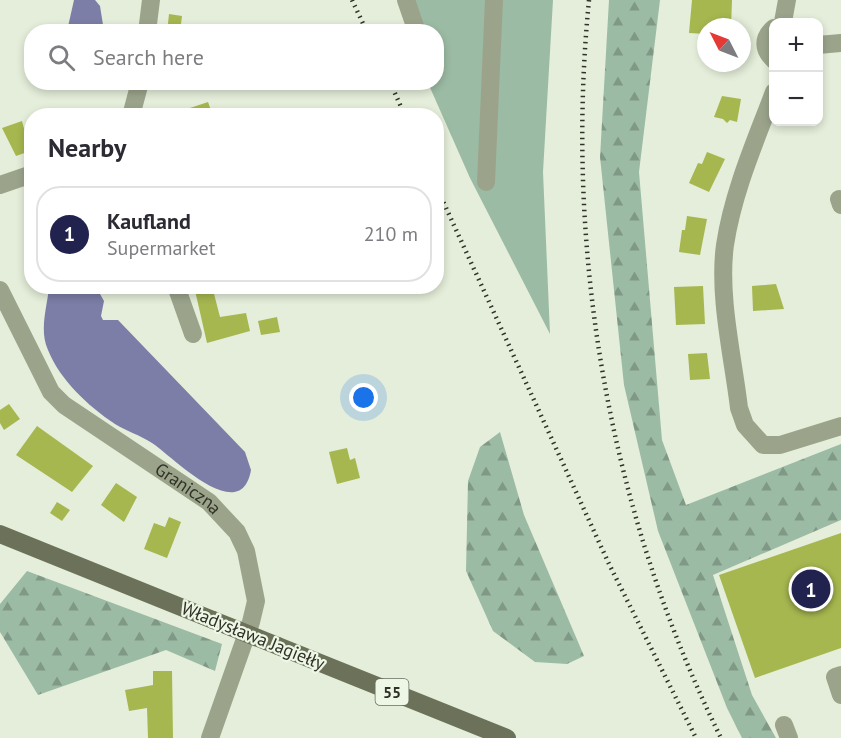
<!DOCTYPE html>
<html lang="en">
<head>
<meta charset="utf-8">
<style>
	body { margin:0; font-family:"PT Sans",sans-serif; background:#f2f2f3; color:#2b2b33 }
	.controls { position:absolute; right:18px; top:18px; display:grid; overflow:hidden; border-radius:12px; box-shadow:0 3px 9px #0003 }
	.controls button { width:54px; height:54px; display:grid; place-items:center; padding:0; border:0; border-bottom:2px solid #e1e1e2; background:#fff; color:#2b2b33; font:30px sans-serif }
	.compass { position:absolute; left:697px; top:18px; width:54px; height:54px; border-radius:50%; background:#fff; box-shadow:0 3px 9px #0003; rotate:312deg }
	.you { position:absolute; left:364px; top:398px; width:21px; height:21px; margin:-15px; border:4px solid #fff; border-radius:50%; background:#1a73e8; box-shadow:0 0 0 9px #1a73e833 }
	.badge { display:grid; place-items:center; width:39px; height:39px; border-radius:50%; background:#22224e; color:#fff; font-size:20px; font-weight:700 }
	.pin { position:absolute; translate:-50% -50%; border:3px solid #fff; box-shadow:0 2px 6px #0006 }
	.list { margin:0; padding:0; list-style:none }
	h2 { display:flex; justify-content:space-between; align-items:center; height:78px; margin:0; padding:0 24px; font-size:26px }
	h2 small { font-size:20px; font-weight:400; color:#7c7c81 }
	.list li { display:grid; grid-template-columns:39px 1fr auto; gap:18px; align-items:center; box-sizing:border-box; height:96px; margin:0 12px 12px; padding:0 12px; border:2px solid #e1e1e2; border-radius:24px }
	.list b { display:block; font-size:22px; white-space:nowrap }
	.list p { margin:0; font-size:20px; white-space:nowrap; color:#7c7c81 }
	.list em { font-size:20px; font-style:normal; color:#7c7c81 }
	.icon { flex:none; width:33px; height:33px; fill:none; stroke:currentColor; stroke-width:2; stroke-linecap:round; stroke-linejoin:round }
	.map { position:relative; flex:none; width:841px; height:738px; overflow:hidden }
	.search { position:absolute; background:#fff; box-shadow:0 3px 9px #0003; left:24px; top:24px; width:420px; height:66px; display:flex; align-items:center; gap:15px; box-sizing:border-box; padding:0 21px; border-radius:24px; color:#7c7c81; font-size:22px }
	.panel { position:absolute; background:#fff; box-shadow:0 3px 9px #0003; left:24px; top:108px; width:420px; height:186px; border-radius:24px }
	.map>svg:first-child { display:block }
	.forest { fill:url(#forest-firs) }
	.garden { fill:#9cbba4 }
	.water { fill:#7c7ea7 }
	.building { fill:#a6b74f }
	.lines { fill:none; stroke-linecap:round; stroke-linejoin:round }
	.minor { stroke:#9ba48b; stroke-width:18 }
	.major { stroke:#6c725a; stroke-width:18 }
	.rail { stroke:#2f3227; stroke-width:4.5; stroke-dasharray:1.5 4.5; stroke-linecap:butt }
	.major-bridge { stroke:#6c725a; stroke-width:18 }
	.labels { text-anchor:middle; stroke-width:4.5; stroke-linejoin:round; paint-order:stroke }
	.shield { fill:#eef6e5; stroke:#686d60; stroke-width:1.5 }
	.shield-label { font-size:16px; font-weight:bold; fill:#2f3227 }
	.street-label { font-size:18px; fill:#2f3227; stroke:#eef6e5 }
</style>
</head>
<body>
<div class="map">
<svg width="841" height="738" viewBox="0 0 841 738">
	<defs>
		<pattern id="forest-firs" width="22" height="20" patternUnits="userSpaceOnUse" patternTransform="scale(1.5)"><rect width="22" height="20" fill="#9cbba4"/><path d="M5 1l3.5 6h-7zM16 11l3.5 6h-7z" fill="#809986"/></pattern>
	</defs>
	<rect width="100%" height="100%" fill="#e5eeda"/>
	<g class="forest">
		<polygon points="609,0 660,0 639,172 662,440 686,505 841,444 841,520 713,575 752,695 776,738 742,738 727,708 658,531 624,385 600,157"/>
		<polygon points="500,432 524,515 584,656 567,664 535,662 493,631 466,571 468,481 480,447"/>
		<polygon points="27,571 222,644 215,671 166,650 38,695 0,632 0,604"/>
	</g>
	<polygon class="garden" points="403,0 553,0 543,172 550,334 470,178 428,83 436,82 436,32 413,31"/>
	<g class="water">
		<polygon points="74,0 95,0 100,6 104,31 67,31"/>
		<path d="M49,287H96L104,301L101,316L103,320H118L245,452L251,470C241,528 172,456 152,443C140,435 126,431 115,424C88,406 60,380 48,350C39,330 47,308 49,287Z"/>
	</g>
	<g class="building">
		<polygon points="692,0 732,0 731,27 706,27 706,34 689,33"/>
		<polygon points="169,14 182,16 180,32 167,32"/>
		<polygon points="722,96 741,99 737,122 730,120 727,123 723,119 714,117"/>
		<polygon points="208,102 212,113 175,116 175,113"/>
		<polygon points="22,121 30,151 16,156 2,128"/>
		<polygon points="707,152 725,159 709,192 689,183 698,163 702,164"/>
		<polygon points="687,216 707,219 700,255 679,252 682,230 685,230"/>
		<polygon points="776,284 784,309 753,311 752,286"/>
		<polygon points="194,286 212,286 220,317 246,313 250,331 207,343"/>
		<polygon points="703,286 705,324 676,325 674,287"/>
		<polygon points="277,317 280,332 261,335 258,321"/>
		<polygon points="707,353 710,379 690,380 688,354"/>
		<polygon points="9,404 20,419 4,430 0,423 0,410"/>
		<polygon points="37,426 93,466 72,492 16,455"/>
		<polygon points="347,448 350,460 355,458 360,478 337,484 329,452"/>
		<polygon points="116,483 137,497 124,522 101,505"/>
		<polygon points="57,502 70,510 62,521 50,513"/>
		<polygon points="169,517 181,522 167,558 144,549 154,523 165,527"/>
		<polygon points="841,533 841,648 755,678 719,575"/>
		<polygon points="153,671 172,671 173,738 148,738 147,708 129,711 125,690 153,685"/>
	</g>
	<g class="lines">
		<g class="minor">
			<polyline points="406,0 417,32"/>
			<polyline points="783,22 787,0"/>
			<path d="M774,28C762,38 763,50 774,60"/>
			<polyline points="147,32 151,0"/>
			<polyline points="818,45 841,43"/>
			<path d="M774,92C755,142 733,192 725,245C718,296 733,357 739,408L745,425L763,445H780L841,426"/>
			<polyline points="131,116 140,82"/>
			<polyline points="486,182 494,0"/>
			<polyline points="0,185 32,174"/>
			<polyline points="839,199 841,205"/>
			<polyline points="176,286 193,334"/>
			<path id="s1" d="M0,290L51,392L64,405L209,502L237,532L246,551L256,601L251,622L210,738"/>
			<polyline points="841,675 835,677 841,695"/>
			<polyline points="784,725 789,738"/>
		</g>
		<g class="major">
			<polyline points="0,534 213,620"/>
			<polyline points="278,646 507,738"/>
		</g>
		<g class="rail">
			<polyline points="352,0 367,32"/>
			<path d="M589,0C564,251 609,511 721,738"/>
			<polyline points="390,82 405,116"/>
			<polyline points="436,186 609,564 696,738"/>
		</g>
		<polyline class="major-bridge" points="213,620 278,646"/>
	</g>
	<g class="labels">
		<rect class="shield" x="375.5" y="679" width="33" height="26" rx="4.5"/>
		<g class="shield-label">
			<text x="392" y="698">55</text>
		</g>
		<g class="street-label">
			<text dy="6" stroke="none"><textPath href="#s1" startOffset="282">Graniczna</textPath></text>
			<text transform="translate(253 636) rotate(22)" y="6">Władysława Jagiełły</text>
		</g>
	</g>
</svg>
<div class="controls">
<button>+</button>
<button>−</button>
</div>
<svg class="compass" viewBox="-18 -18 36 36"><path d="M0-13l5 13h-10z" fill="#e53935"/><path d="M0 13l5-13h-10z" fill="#7c7c81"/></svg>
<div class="you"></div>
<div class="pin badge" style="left:811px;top:589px">1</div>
<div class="search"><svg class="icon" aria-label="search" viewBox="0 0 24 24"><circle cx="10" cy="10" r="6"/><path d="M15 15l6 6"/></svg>Search here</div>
<section class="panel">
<h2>Nearby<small></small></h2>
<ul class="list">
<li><span class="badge">1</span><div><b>Kaufland</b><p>Supermarket</p></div><em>210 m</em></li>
</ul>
</section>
</div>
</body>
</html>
